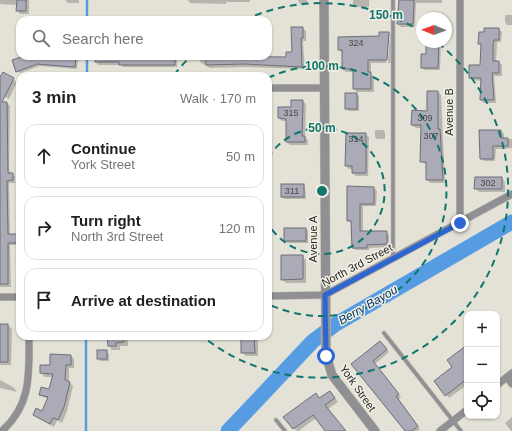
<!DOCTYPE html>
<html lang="en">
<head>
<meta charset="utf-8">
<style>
	body { margin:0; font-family:Arial,sans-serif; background:#f2f2f2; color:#202124 }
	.controls { position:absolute; right:12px; bottom:12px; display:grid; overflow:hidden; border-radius:8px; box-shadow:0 1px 3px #0004 }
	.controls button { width:36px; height:36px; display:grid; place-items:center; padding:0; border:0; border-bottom:1px solid #e0e0e0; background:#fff; color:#202124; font:20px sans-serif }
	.compass { position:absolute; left:416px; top:12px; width:36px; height:36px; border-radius:50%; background:#fff; box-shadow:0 1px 3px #0004; rotate:271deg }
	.stop { position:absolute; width:12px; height:12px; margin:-9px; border:3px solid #2d66d3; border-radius:50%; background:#fff }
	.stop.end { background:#2d66d3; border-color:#fff; box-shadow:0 1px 4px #0008 }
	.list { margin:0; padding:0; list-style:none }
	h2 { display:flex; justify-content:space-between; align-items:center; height:52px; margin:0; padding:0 16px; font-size:17px }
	h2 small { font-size:13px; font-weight:400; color:#757577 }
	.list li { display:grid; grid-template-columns:26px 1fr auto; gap:12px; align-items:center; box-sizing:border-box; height:64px; margin:0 8px 8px; padding:0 8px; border:1px solid #e0e0e0; border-radius:12px }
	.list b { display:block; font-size:15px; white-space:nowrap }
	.list p { margin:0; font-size:13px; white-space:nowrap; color:#757577 }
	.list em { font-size:13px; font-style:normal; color:#757577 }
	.icon { flex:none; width:22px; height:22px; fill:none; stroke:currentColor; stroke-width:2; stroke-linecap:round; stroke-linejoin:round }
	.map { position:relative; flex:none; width:512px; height:431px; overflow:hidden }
	.search { position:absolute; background:#fff; box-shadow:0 1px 3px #0004; left:16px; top:16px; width:256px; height:44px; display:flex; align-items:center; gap:10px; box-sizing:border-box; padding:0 14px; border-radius:12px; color:#757577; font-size:15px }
	.panel { position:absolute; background:#fff; box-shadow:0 1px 3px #0004; left:16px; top:72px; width:256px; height:268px; border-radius:12px }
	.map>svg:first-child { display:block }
	.shadow { fill:#0003 }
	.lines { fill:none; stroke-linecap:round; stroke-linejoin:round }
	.stream { stroke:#569ce3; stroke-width:2.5 }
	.river { stroke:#569ce3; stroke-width:15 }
	.building { fill:#aaabb6; stroke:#6d6f78 }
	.service-casing { stroke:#c2c0b7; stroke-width:5 }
	.minor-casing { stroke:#c2c0b7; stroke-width:8 }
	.tertiary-casing { stroke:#c2c0b7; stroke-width:10 }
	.service { stroke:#908f93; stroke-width:3.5 }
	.minor { stroke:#908f93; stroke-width:7 }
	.tertiary { stroke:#908f93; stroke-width:9 }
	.route { stroke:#2d66d3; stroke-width:5 }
	.ring { fill:none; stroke:#0f766e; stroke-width:2; stroke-dasharray:7 5 }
	.labels { text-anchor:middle; stroke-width:3; stroke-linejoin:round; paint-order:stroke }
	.number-label { font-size:9px; fill:#484848 }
	.street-label { font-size:11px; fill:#282723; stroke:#f2efe4 }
	.water-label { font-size:12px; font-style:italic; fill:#023865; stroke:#f2efe4 }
	.centre { fill:#0f766e; stroke:#f2efe4; stroke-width:2 }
	.ring-label { font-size:12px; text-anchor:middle; font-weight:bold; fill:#0f766e; stroke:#f2efe4; stroke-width:3; stroke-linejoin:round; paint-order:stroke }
</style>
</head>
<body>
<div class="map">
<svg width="512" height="431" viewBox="0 0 512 431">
	<rect width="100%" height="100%" fill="#e4e2d7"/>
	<g class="shadow">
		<polygon points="0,0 53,0 29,0 29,14 20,14 17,10 17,5 0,4"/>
		<polygon points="65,0 79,0 79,3 68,3"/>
		<polygon points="188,0 250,0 250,2 226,2 226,4 190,3"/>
		<polygon points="298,0 307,0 307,4 300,4"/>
		<polygon points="353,0 369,0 369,7 355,7 353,4"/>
		<polygon points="399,0 442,0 442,3 416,3 415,27 401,27 398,24"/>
		<polygon points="505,15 512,15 512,25 507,25 505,22"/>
		<polygon points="427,16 439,17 440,18 427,18"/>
		<polygon points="302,28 306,31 306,41 303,41 305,69 247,67 210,68 200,62 200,56 260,56 260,58 287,58 293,53"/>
		<polygon points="499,29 502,32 501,42 497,42 496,62 499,62 502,65 502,76 494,76 496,103 484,103 481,100 482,81 473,80 470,77 481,66 482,46 479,44"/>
		<polygon points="389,33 392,36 391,63 388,63 390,35 388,35 386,63 371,63 371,74 374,77 374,92 357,92 354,89 354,72 346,72 343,69 343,53 339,50"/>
		<polygon points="427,42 441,42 440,70 425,70 422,68 427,55"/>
		<polygon points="27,56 77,56 78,58 77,69 40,66 20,73 17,71"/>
		<polygon points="96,56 177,56 177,67 123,67 121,65 98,65 96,62"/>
		<polygon points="3,73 17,82 9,99 0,94 0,77"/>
		<polygon points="438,92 441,95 445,183 430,183 427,179 427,165 421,161 422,128 416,128 412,125 428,112"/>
		<polygon points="357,94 359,96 359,111 349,111 346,109"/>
		<polygon points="303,101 306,104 305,137 308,140 308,145 290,145 287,142 287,121 282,121 279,118"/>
		<polygon points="0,103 7,103 10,106 9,167 10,174 15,176 15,183 9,183 10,235 20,236 20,245 10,245 11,287 0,287"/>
		<polygon points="375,130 383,130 385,132 385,139 377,139 375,137"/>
		<polygon points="480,131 501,131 504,134 504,139 512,139 512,148 496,149 495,161 484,161 481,158"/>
		<polygon points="365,134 369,137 368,176 356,176 353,173 353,169 349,169 346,166"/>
		<polygon points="502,178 505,182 505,192 479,192 475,188"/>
		<polygon points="303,185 305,187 306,199 284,199 282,197"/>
		<polygon points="348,187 374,188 377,191 376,206 363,206 363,232 386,232 389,235 389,247 369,248 369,250 356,250 353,248 352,223 348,220"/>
		<polygon points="306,229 308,231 308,243 287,243 285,241"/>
		<polygon points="302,256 306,260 306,283 286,283 282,279"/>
		<polygon points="0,325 8,325 12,329 11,365 0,365"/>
		<polygon points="108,336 128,336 128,346 120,346 120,350 112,350 109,346"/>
		<polygon points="188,336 201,336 201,338 190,338"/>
		<polygon points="233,336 258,336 258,356 246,356 242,352 242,340"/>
		<polygon points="383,345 389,352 375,364 401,397 398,400 420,429 418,431 406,431 352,364"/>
		<polygon points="467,348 467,385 449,398 435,381 454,367"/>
		<polygon points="106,351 109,354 109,361 100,361 98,358"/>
		<polygon points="71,356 74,359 74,368 69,368 69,382 73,386 67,411 62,423 57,420 54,427 34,415 42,412 48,399 40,395 50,390 53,377 45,377 41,373"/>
		<polygon points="0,380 13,387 17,392 0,388"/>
		<polygon points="333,395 338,402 328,409 345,431 327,431 316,418 300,430 301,431 297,431 284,417 320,399"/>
		<polygon points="512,417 512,431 511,431 505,423"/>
	</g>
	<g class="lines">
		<g class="stream">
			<polyline points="87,0 87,20"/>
			<polyline points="87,76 87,56"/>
			<polyline points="86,431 86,336"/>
		</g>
		<polyline class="river" points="228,431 313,341 336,324 512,222"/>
	</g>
	<g class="building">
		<polygon points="17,0 26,0 26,11 16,11"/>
		<polygon points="399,0 414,0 413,24 397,24"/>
		<polygon points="291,27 303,27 303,38 301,38 302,67 244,64 206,65 206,56 286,57 286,52 292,52"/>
		<polygon points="484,28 499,28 499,40 494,40 493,44 493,61 499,61 499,73 492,73 494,100 480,100 481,78 469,78 469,65 480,65 481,44 478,44 479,32 484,32"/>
		<polygon points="379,32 389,32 387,60 368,60 368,72 371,72 371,89 353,89 353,69 342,69 342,50 338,50 338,37 379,36"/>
		<polygon points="426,42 439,42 438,68 421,68 421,54 426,54"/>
		<polygon points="24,56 76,56 75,67 37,64 16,72 12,60"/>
		<polygon points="95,56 175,56 175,65 119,65 119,62 95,62"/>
		<polygon points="3,72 14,78 2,102 7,102 8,173 13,173 13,180 7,181 8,234 19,234 19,243 8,243 8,284 0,284 0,77"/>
		<polygon points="427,91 438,91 438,129 440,129 443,180 426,180 426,162 420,162 421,125 411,125 412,110 427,111"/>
		<rect x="345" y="93" width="12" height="16"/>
		<polygon points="291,100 303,100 302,136 305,136 305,142 286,142 286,119 278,118 278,107 291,107"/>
		<polygon points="479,130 501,130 501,138 508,138 508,146 493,146 493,159 480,159"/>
		<polygon points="346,133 366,133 366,173 352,173 352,166 345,166"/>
		<polygon points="475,177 502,177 502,189 474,189"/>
		<rect x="281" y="184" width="23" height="13"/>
		<polygon points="347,186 374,187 374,204 360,204 360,231 387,231 387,244 367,245 367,248 352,248 351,221 347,221"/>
		<rect x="284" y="228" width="22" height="13"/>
		<polygon points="281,255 303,255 303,279 281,280"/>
		<rect x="0" y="324" width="8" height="38"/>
		<polygon points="107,336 124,336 124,342 116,343 116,346 108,346"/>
		<polygon points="241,336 254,336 255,353 241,353"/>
		<polygon points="380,341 387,349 373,361 399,394 396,396 418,426 412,431 405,431 351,364"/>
		<polygon points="467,345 467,379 445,396 434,381 452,367 447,360"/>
		<rect x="97" y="350" width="10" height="9"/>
		<polygon points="50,354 71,355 71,365 66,365 65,380 70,382 64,407 58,420 53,418 50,424 33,415 36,408 42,411 48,397 39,395 41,387 49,389 53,374 40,373 40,365 50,365"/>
		<polygon points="330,391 335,398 325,405 346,431 325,431 313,415 293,429 283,417 316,393 319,398"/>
	</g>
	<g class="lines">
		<g class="service-casing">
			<g id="service">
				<polyline points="393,0 393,258"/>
				<polyline points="384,333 461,431"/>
				<polyline points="276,420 285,431"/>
			</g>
		</g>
		<g class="minor-casing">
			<g id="minor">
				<polyline points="460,0 460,223"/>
				<polyline points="268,88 324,88"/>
				<polyline points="268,296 325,295 512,194"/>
				<polyline points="0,297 20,297"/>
				<polyline points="507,377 512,384"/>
				<polyline points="497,385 512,373"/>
				<path d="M2,431C32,404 29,373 29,336"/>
				<polyline points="440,431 467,410"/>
			</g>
		</g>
		<g class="tertiary-casing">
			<polyline id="tertiary" points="324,0 326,355 332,375 375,431"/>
		</g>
		<use href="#service" class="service"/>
		<use href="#minor" class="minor"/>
		<use href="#tertiary" class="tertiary"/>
	</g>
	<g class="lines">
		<polyline class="route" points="326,356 325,295 460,223"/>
	</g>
	<g class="ring">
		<path d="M268 158A63 63 0 1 1 268 224"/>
		<path d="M268 78A125 125 0 1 1 268 304"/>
		<path d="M174 75A188 188 0 0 1 190 57M244 20A188 188 0 0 1 422 32M438 43A188 188 0 1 1 202 336"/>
	</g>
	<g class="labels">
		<g class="number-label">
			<text x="356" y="46">324</text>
			<text x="291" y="116">315</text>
			<text x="425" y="121">309</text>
			<text x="431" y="139">307</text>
			<text x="356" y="142">314</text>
			<text x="488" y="186">302</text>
			<text x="292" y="194">311</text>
		</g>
		<g class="street-label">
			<text transform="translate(449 112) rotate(-90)" y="4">Avenue B</text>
			<text transform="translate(313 239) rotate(-90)" y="4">Avenue A</text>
			<text transform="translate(357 265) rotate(-28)" y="4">North 3rd Street</text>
			<text transform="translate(358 388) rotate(55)" y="4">York Street</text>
		</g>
		<g class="water-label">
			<text transform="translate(368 305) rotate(-30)" y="4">Berry Bayou</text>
		</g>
	</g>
	<circle cx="322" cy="191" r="6" class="centre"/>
	<g class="ring-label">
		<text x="386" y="19">150 m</text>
		<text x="322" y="70">100 m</text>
		<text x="322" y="132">50 m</text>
	</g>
</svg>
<div class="controls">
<button>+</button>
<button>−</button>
<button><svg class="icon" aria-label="locate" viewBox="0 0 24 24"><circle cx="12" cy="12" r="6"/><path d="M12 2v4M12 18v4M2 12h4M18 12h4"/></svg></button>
</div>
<svg class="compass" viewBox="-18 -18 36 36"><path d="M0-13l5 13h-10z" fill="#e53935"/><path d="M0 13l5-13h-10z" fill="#757577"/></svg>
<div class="stop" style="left:326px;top:356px"></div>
<div class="stop end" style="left:460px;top:223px"></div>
<div class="search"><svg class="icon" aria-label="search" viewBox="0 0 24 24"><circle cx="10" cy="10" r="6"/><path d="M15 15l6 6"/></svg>Search here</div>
<section class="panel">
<h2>3 min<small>Walk · 170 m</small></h2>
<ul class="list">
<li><svg class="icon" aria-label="ahead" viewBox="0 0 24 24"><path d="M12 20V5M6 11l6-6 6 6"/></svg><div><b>Continue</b><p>York Street</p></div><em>50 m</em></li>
<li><svg class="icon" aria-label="right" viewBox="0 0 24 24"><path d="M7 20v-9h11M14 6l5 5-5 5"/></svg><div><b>Turn right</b><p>North 3rd Street</p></div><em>120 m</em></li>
<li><svg class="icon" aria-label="arrive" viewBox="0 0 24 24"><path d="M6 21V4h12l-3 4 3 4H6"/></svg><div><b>Arrive at destination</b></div></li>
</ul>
</section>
</div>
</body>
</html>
